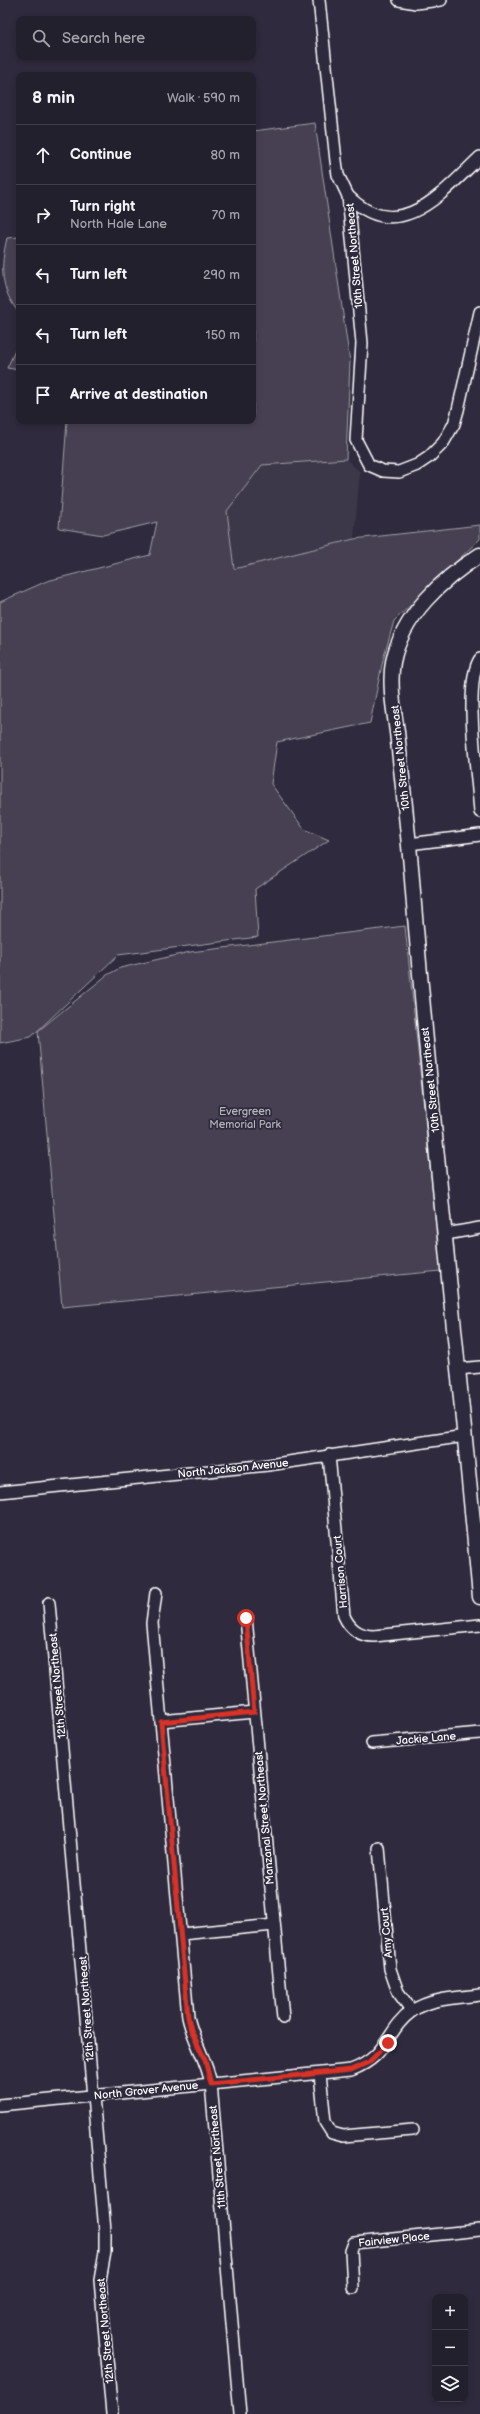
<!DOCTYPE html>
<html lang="en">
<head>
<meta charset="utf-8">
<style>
	body { margin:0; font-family:"Balsamiq Sans",sans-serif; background:#2f2d3a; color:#f1f3f6 }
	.controls { position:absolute; right:12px; bottom:12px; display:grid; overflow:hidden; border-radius:8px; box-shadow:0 2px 6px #0003 }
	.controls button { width:36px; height:36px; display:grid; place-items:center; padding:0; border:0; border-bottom:1px solid #403e4a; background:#23202e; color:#f1f3f6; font:20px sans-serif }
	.stop { position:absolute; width:12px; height:12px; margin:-9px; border:3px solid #d93025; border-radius:50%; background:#fff }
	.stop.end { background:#d93025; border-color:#fff; box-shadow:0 1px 4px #0008 }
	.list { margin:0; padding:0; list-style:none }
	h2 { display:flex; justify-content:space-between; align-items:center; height:52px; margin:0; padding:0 16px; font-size:17px }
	h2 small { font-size:13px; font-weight:400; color:#a3a3aa }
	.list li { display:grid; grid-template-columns:26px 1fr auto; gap:12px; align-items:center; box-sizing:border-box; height:60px; padding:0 16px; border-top:1px solid #403e4a }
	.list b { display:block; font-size:15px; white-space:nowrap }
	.list p { margin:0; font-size:13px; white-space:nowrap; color:#a3a3aa }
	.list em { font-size:13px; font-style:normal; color:#a3a3aa }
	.icon { flex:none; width:22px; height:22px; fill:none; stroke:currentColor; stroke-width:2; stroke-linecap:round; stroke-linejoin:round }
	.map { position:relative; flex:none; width:480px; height:2414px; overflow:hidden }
	.search { position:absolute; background:#23202e; box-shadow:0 2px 6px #0003; left:16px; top:16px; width:240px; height:44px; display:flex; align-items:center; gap:10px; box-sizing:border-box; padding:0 14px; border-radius:8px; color:#a3a3aa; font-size:15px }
	.panel { position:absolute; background:#23202e; box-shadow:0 2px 6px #0003; left:16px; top:72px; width:240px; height:352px; border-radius:8px }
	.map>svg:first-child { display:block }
	.built { fill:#3c3749 }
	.green { fill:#464152; stroke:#a2a0a8 }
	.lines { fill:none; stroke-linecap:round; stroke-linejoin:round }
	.minor-casing { stroke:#fff; stroke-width:14 }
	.major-casing { stroke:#fff; stroke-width:17 }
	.minor { stroke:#2f2a3d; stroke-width:11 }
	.major { stroke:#2f2a3d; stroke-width:14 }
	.route { stroke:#d93025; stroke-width:5 }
	.labels { text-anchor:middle; stroke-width:3.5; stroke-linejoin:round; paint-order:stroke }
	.street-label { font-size:11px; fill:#fff; stroke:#2f2a3d }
	.park-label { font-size:11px; fill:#b5b3ba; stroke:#2f2a3d }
</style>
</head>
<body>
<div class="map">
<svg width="480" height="2414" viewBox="0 0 480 2414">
	<rect width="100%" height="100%" fill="#2f2a3d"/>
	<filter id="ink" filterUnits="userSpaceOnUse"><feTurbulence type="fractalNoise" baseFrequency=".025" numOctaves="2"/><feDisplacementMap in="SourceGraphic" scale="8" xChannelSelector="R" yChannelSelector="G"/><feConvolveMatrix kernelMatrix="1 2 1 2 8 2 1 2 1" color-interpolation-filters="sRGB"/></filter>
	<g filter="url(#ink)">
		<polygon class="built" points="346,459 360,472 354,539 234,569 227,511 262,465"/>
		<g class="green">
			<polygon points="315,123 350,362 346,459 262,465 227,511 234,569 354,539 480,525 480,539 394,621 383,660 370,723 277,742 271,784 304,829 329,840 255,889 258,937 118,955 31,1037 0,1043 0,602 47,581 150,555 157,522 103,535 59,528 67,421 253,421 253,131"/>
			<path d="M19,237V313C0,289 0,267 7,238Z"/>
			<polygon points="19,342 19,370 7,368"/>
			<polygon points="405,926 441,1271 62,1307 38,1031 107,975 120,968 190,952"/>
		</g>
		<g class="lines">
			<g class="minor-casing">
				<g id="minor">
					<polyline points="319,0 336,161 338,175 348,196 362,343 356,440 369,465 383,471 399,472 417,465 429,457 443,443 454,424 458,410 480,312"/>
					<polyline points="399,0 416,3 441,0"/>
					<path d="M348,196C399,247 443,192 480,157"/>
					<path d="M480,659C463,682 478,780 480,812"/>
					<polyline points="409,844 480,835"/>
					<polyline points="446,1234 480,1228"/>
					<polyline points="458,1369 480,1367"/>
					<path d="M329,1455L344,1616C350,1629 359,1636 374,1636L480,1625"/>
					<polyline points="0,1492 268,1465 465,1436"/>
					<path d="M156,1593L152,1623L188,2017C193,2041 207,2060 211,2084L240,2414"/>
					<polyline points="49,1603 105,2231 105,2252 100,2280 112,2414"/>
					<polyline points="246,1618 283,2018"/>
					<polyline points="161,1721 254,1712"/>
					<polyline points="372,1743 480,1733"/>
					<polyline points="379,1848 390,1969 398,1992 412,2011"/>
					<polyline points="181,1934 274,1925"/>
					<polyline points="320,2074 325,2122 332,2133 343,2136 413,2130"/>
					<path d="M0,2105L351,2070C389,2056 386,2030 412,2011C431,1998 457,1998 480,1995"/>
					<polyline points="353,2288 351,2251 354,2243 480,2230"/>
				</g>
			</g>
			<g class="major-casing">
				<path id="major" d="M480,555C442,579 402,616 393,662C389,684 394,710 397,732C402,777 407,822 411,867C430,1111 458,1354 480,1597"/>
			</g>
			<use href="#minor" class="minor"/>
			<use href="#major" class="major"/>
		</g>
	</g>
	<g class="lines" filter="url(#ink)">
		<polyline class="route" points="246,1618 254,1712 161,1722 188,2017 191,2030 205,2060 211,2084 351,2070 369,2062 388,2043"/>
	</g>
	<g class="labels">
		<g class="street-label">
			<text transform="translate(354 256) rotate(-95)" y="4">10th Street Northeast</text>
			<text transform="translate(400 758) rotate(-96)" y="4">10th Street Northeast</text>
			<text transform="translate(430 1080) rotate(-96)" y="4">10th Street Northeast</text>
			<text transform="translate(233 1468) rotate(-6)" y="4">North Jackson Avenue</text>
			<text transform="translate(340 1572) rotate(-95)" y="4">Harrison Court</text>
			<text transform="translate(57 1686) rotate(-95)" y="4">12th Street Northeast</text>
			<text transform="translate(426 1738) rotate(-5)" y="4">Jackie Lane</text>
			<text transform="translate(264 1818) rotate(-95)" y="4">Manzanal Street Northeast</text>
			<text transform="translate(386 1933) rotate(-95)" y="4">Amy Court</text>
			<text transform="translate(86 2009) rotate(-94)" y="4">12th Street Northeast</text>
			<text transform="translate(146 2090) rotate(-6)" y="4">North Grover Avenue</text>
			<text transform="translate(217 2157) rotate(-95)" y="4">11th Street Northeast</text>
			<text transform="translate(394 2239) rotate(-6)" y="4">Fairview Place</text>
			<text transform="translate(105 2331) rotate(-95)" y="4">12th Street Northeast</text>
		</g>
		<g class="park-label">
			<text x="245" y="1115">Evergreen<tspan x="245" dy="13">Memorial Park</tspan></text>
		</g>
	</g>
</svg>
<div class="controls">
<button>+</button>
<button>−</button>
<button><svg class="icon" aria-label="layers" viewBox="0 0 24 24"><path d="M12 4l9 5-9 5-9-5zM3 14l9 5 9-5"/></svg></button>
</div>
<div class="stop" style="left:246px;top:1618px"></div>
<div class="stop end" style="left:388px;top:2043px"></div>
<div class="search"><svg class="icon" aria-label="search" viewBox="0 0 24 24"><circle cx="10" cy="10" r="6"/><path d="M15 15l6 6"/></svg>Search here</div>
<section class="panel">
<h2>8 min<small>Walk · 590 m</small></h2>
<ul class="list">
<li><svg class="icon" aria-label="ahead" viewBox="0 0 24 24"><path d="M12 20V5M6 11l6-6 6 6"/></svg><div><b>Continue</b></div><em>80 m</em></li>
<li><svg class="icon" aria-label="right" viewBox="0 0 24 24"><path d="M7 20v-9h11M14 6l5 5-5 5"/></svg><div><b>Turn right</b><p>North Hale Lane</p></div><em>70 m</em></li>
<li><svg class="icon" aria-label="left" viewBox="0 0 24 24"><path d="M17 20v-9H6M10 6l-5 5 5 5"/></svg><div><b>Turn left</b></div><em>290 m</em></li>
<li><svg class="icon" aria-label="left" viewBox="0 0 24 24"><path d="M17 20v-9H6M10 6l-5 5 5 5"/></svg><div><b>Turn left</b></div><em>150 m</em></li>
<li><svg class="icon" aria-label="arrive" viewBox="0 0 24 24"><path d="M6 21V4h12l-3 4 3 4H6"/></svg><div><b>Arrive at destination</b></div></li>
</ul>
</section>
</div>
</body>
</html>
